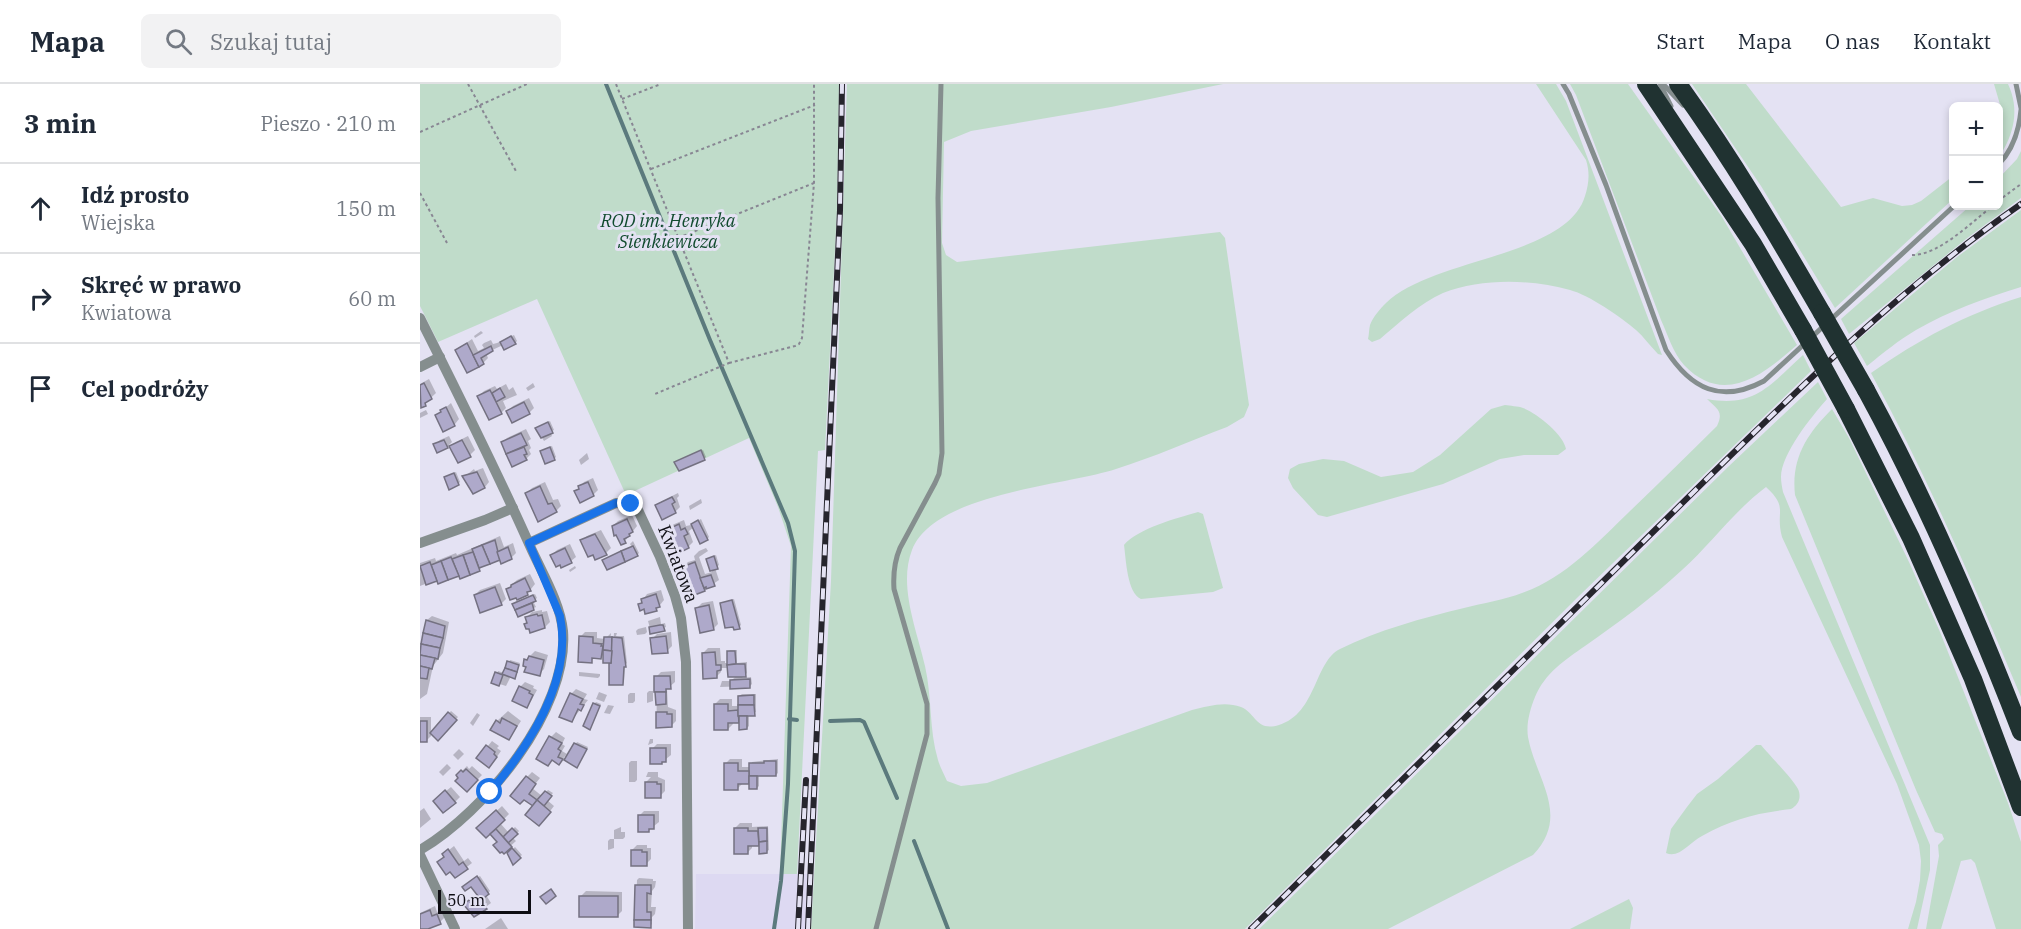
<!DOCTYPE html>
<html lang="pl">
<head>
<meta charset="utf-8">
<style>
	body { margin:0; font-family:"IBM Plex Serif",serif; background:#f2f2f3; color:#1f2937 }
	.controls { position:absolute; right:18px; top:18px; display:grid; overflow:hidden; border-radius:9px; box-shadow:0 3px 9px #0003 }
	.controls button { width:54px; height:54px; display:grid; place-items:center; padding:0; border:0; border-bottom:2px solid #e0e1e3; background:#fff; color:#1f2937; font:30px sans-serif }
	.scale { position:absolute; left:18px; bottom:15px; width:93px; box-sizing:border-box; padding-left:6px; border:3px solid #0e0d13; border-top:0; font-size:16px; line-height:21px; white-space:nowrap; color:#0e0d13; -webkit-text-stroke:4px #e4e2f3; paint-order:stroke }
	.stop { position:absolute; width:18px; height:18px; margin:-14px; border:4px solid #1a73e8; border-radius:50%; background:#fff }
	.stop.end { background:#1a73e8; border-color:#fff; box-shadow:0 2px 6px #0008 }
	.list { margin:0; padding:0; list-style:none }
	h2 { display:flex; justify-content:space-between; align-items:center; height:78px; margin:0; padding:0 24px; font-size:26px }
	h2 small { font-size:20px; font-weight:400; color:#747a83 }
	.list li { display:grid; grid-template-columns:39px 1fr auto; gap:18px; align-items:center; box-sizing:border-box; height:90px; padding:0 24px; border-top:2px solid #e0e1e3 }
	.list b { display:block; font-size:22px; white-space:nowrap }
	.list p { margin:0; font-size:20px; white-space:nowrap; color:#747a83 }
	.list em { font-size:20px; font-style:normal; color:#747a83 }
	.icon { flex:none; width:33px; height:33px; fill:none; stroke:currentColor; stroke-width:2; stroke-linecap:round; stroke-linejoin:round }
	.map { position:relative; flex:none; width:1601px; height:845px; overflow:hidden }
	header { display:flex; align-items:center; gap:36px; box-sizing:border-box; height:84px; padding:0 30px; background:#fff; border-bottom:2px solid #e0e1e3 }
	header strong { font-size:28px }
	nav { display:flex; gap:33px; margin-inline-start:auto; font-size:21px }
	.search { width:420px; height:54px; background:#f2f2f3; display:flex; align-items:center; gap:15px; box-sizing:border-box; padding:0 21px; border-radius:9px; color:#747a83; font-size:22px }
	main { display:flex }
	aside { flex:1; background:#fff }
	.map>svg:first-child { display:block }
	.built { fill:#ddd9f2 }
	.green { fill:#c0dcca }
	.shadow { fill:#0003 }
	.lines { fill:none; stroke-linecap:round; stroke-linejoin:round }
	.stream { stroke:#5b7a7d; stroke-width:4 }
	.building { fill:#aea9ca; stroke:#747181; stroke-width:1.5 }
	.path { stroke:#888693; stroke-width:2; stroke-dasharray:3 3; stroke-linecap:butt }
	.service { stroke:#858e8e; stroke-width:5 }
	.minor { stroke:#858e8e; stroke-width:10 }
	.motorway { stroke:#203231; stroke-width:18 }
	.rail-casing { stroke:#26252d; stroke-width:6 }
	.rail { stroke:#e4e2f3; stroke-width:4; stroke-dasharray:11; stroke-linecap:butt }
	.motorway-bridge { stroke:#203231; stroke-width:18 }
	.route { stroke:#1a73e8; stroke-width:8 }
	.labels { text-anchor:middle; stroke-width:6; stroke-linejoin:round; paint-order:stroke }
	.park-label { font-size:18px; font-style:italic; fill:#114b2e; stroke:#e4e2f3 }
	.street-label { font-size:18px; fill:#0e0d13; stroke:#e4e2f3 }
</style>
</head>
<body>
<header>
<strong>Mapa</strong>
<div class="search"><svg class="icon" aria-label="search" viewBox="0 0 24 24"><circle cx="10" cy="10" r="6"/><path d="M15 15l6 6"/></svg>Szukaj tutaj</div>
<nav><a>Start</a><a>Mapa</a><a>O nas</a><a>Kontakt</a></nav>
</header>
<main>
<aside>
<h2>3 min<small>Pieszo · 210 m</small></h2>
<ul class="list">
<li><svg class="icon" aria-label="ahead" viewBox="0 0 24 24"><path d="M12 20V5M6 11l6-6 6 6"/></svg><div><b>Idź prosto</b><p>Wiejska</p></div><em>150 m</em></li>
<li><svg class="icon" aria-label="right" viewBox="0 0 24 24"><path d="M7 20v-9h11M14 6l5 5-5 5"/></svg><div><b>Skręć w prawo</b><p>Kwiatowa</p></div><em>60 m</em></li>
<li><svg class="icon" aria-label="arrive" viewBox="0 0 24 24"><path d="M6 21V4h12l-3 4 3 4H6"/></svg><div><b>Cel podróży</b></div></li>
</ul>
</aside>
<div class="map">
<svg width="1601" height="845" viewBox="0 0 1601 845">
	<rect width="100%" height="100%" fill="#e4e2f3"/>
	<polygon class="built" points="276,790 393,790 391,845 275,845"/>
	<g class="green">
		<polygon points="0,0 419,0 417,126 405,366 398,367 377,790 360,790 371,462 358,423 329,354 206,411 117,215 18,258 0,222"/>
		<path d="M427,0H803L691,23L551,47L524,58L522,159L526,171L537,178L800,148L805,154L829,321L824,333L807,343C770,357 734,373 696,385C644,402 514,409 492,466C478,502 497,546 505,582C512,612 509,646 518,676C520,683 524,690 527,697L541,702L567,699L772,626C788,622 805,617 821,623C836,629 836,648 859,641C897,629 894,578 920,565C958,546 1003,534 1044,524C1063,519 1084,516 1102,509C1145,494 1177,459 1209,428C1239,399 1268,371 1297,342C1304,327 1297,325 1287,315C1335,324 1350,301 1383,271L1391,287L1158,513L825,845H391L411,497Z"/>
		<path d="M1116,0H1136L1146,17L1242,271L1238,270C1230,262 1224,253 1216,246C1201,233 1169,211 1150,206C1111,195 1061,194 1023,209C1000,219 979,239 960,255L952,258L948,255C949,251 949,245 950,241C953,233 960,225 966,219C1012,174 1147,173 1165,112C1169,100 1170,88 1166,76Z"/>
		<path d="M1150,0H1208L1302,133L1377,261C1344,290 1304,323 1264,281C1253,269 1248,251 1241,236L1156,11Z"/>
		<polygon points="1272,0 1326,0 1421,123 1453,114 1482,122 1492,121 1501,117 1533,92 1533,115 1415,224 1341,102"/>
		<path d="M1574,0H1588C1600,25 1594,51 1579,73L1581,24Z"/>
		<polygon points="1601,67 1601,114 1546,155 1429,250 1421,235 1550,122 1578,122 1579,94 1597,75"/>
		<path d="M1601,126V203C1565,214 1529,227 1496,246C1479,256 1463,269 1447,282L1434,259L1537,173Z"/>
		<path d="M1601,213V613C1555,503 1508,394 1451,289C1498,256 1546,230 1601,213Z"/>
		<path d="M1398,298L1407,315C1392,332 1361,370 1361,393C1361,398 1362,403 1363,408L1510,761V786L1497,845H1488L1496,818L1500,796L1501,777L1499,761L1477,700L1362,453C1355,427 1369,424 1346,403C1314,427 1291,460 1262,486C1232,514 1198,539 1165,562C1145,576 1125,589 1115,613C1110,625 1106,640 1108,653C1116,696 1151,731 1113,771L968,845H839L1309,382Z"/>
		<path d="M1085,321C1090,322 1098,322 1103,324C1117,329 1144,351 1146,365L1138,371H1104L1080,375L1023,400L907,433L898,431L873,404L868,394L870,385L879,380L903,375L924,377L961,393L993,388L1020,371L1071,325Z"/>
		<path d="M1412,325L1429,354L1489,478L1520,548L1588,719L1601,758V845H1576L1555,779L1551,775L1541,777L1521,845H1506L1519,772L1518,761L1524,755L1522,750L1515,748L1496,706L1375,411C1371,374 1387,350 1412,325Z"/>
		<path d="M778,428L783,430L803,504L793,508L721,515C707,509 706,475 704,461C717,445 757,434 778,428Z"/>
		<path d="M1336,661H1341C1350,672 1372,694 1378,705C1382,714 1378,721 1371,725C1336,729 1312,735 1282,752C1270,758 1259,775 1246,769L1251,745L1267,723L1277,710L1298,695Z"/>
		<polygon points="1209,815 1213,824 1210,845 1150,845"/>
	</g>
	<g class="shadow">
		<polygon points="61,247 63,249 55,254 54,252"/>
		<polygon points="94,251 97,257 95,259 83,261 66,269 68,274 63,279 47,287 36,266 52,255 58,267 64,264 62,261 64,259 71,256 73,260 77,259"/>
		<polygon points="9,295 16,309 2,322 0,319 0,300"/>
		<polygon points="113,299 115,303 108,307 106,304"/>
		<polygon points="86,300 89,306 93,303 97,311 83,317 86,324 81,329 59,312 64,307 75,302 77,305"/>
		<polygon points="109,314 114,324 109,329 88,327 93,322"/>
		<polygon points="31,319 39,335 35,340 24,346 17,331"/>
		<polygon points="6,326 8,330 0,334 0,329"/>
		<polygon points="130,337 134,346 130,348 132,352 124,357 117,345"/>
		<polygon points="106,345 111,355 108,357 111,364 109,366 111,370 106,375 93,381 82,359 87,354"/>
		<polygon points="29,352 32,358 27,363 15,361 20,356"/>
		<polygon points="48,352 55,366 50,371 31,363 36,358"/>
		<polygon points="132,362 136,373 134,375 121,367"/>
		<polygon points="283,366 286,373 284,375 256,378"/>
		<polygon points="167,369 169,375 161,381 159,376"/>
		<polygon points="63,384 69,398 65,403 54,408 44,393 54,385 55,387"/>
		<polygon points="36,388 40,398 38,400 28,392"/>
		<polygon points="173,394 178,406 173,411 156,407 164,398"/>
		<polygon points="125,398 133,416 138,415 141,422 136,427 107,409 112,404"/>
		<polygon points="258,409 259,412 257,414 260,423 255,428 242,434 237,422 242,417"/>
		<polygon points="281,415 282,419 270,426 269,422"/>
		<polygon points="212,431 217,442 205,457 193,442 198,437"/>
		<polygon points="281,435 289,453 287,455 274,443 269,447 273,458 268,463 248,446 252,441 264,436 266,442 271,441"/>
		<polygon points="181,446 191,464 186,469 176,474 162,456 167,452"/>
		<polygon points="80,452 84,463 93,459 96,469 91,474 81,475 64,481 59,486 18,495 0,502 0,479 15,474 16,477 36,469 37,471"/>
		<polygon points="213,457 219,469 217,471 210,460"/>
		<polygon points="150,460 156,473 151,477 141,479 132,471 137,466"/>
		<polygon points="286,464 288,467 279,473 285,490 292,488 288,475 296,471 299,481 295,484 299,496 284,506 263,483 268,478 275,476 274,472 279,467"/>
		<polygon points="155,482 156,484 150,488 149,486"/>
		<polygon points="110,490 115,500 107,510 87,505 97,496"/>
		<polygon points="80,499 86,515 81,520 55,511 60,506"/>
		<polygon points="241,506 244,516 236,526 225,524 220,520 227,510"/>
		<polygon points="115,510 117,514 113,517 116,523 98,531 94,520"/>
		<polygon points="314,515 321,541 319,543 302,519"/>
		<polygon points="293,517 298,540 293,545 277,524 282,519"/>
		<polygon points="122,526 122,528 127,527 130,538 125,543 106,540 108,538 107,533 112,528"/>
		<polygon points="12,532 29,538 23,569 13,582 7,610 0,615 0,567 7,536"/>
		<polygon points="240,533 241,540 245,539 246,543 231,548 228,537"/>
		<polygon points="226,543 227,548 225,550 217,551 216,547 218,545"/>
		<polygon points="165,548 177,548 177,554 185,555 191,549 190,562 193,562 194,549 197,549 196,552 204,552 207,579 205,581 204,598 202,600 185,569 181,573 175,573 171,577 160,553"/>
		<polygon points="251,548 252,562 247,567 232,555 237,550"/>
		<polygon points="288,564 300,564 301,577 305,577 305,579 309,579 308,568 310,566 317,566 317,579 327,578 327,589 322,594 331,593 332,600 330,602 300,603 302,597 311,597 316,592 309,584 301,584 301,588 296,593 283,569"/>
		<polygon points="115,567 128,571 124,585 119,590 106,576"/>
		<polygon points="90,576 100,579 96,591 94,593 91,592 86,602 73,598 78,587 84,589"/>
		<polygon points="255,587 255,598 247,605 248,623 256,626 256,637 251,642 237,642 236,593 241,588"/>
		<polygon points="159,588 180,590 180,592 178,594 159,592"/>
		<polygon points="105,598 114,602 113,604 117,606 111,617 106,622 100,603"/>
		<polygon points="156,605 167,610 164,615 168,616 152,636 151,610"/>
		<polygon points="229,607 233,607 233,617 227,619 227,609"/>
		<polygon points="179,608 187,611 184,618 176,615"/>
		<polygon points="210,609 215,609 215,617 213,619 208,619 208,611"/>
		<polygon points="322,610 336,610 336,628 329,631 329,642 327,644 320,635 318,637 312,637 313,640 308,645 295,620 300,615 312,615 312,622 320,622 319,612"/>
		<polygon points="176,618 181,620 170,644 174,620"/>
		<polygon points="188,621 194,622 190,630 184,629"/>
		<polygon points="31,627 38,633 18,655 12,649"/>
		<polygon points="88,627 101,637 89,655 77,637"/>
		<polygon points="57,629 60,631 53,642 50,639"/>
		<polygon points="0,633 11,633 11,652 6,657 0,657"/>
		<polygon points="136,648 145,654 142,660 145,662 142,667 147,670 139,679 133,675 128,680 131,653"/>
		<polygon points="230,655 233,655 233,659 228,661"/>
		<polygon points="72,657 79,662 77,664 81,667 74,677 58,674"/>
		<polygon points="157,658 168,663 158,680 146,676"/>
		<polygon points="237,660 251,660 251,671 241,679 232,665"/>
		<polygon points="39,665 44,670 38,676 33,671"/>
		<polygon points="310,675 322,675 322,683 330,683 332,678 358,675 358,689 356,691 339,691 339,702 337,704 330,698 323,699 318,704 305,680"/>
		<polygon points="211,677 217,677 217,696 215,698 209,698 209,679"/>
		<polygon points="27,680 31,684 23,692 19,688"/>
		<polygon points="47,682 49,685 52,682 62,691 47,706 38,691"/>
		<polygon points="112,688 120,694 112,704 122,712 128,706 133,709 127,716 134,722 124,735 115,722 105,714 107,693"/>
		<polygon points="228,688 238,688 238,693 245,696 245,707 240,712 226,698 231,693 226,693"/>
		<polygon points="31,703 40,713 35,718 20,712"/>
		<polygon points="82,722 89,730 80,739 89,749 95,743 99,747 93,754 96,757 84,768 79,758 70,748 58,744"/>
		<polygon points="4,724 11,735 0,744 0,727"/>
		<polygon points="224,727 239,727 239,738 229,746 219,732"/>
		<polygon points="320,739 332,739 332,743 348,742 349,766 346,768 340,761 332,761 332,764 327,769 315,744"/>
		<polygon points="201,743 201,748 205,748 205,753 203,755 194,755 194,746"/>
		<polygon points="190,755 194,755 194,764 188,766 188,757"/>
		<polygon points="217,761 227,761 227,764 231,764 231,775 226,780 212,766"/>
		<polygon points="34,762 44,777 48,774 52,779 35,792 24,770"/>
		<polygon points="95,763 102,771 93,778 89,769"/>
		<polygon points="60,792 70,807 66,811 71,819 55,831 45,821 58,810 51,800 46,801"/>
		<polygon points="219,794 233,795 233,797 236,797 235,803 232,807 231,823 236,823 235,830 232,833 232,840 230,842 215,842 217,796"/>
		<polygon points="166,807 202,808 202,827 197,832 161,812"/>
		<polygon points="15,822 17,828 22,826 25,833 20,838 5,845 0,845 0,829"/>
		<polygon points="81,834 88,845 65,845"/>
	</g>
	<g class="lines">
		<g class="stream">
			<polyline points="186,0 290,256 368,439 375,467 368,700 361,797 354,845"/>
			<polyline points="369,635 377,636"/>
			<polyline points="410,637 440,636 444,638 477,714"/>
			<polyline points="494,757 528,845"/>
		</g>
	</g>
	<g class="building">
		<polygon points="91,252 96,260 84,266 80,258"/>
		<polygon points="47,259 59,283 47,289 35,266"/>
		<polygon points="71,262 73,267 61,274 64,280 59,283 53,271"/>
		<polygon points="4,299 12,315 5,319 6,322 1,324 0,301"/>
		<polygon points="80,304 85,313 76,318 72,309"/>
		<polygon points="70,306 82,330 69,336 57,312"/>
		<polygon points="104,318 110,330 92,339 86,327"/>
		<polygon points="26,323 35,342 23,348 15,331 21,328 20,326"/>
		<polygon points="128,338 133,349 121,354 115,344"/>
		<polygon points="101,349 107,361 86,370 81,358"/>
		<polygon points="24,356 28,364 17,369 13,360"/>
		<polygon points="42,356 51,373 38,379 29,362"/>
		<polygon points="104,363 107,370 104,371 107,376 92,383 86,370"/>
		<polygon points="130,363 135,376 125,380 120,367"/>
		<polygon points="281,366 285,376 259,387 254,378"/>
		<polygon points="57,388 65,404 53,410 42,392"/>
		<polygon points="34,389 39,401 29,406 24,393"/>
		<polygon points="168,398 174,412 160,419 154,407 159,405 158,402"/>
		<polygon points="120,402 128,420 132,419 137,428 118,438 105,409"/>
		<polygon points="252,413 255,418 252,420 256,429 242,436 235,421"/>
		<polygon points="207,435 213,448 209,450 210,452 204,455 206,459 201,461 196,451 194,452 192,442"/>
		<polygon points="278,436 288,456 280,460 271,440"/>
		<polygon points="259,440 261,446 265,444 268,450 264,452 269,464 257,470 246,446"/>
		<polygon points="175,450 187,471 175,476 173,471 168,473 160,456"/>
		<polygon points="75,456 80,476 70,480 62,461"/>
		<polygon points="62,461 70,480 59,484 52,465"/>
		<polygon points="213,462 218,472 205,478 201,467"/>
		<polygon points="88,463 92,475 81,480 77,468"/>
		<polygon points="145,464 152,479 141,484 140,481 136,483 130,471"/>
		<polygon points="201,467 205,478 187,486 182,476"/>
		<polygon points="53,468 60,487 50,491 43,471"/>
		<polygon points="43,471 50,491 40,495 32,475"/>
		<polygon points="294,472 298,485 290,487 286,475"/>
		<polygon points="31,473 39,492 28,496 21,477"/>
		<polygon points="21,477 28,496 18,500 11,481"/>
		<polygon points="10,478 17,497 6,501 0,482"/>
		<polygon points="275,478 285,507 272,512 262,483"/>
		<polygon points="291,491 295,502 286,505 286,503 284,504 280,494"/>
		<polygon points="105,494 111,507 107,508 108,511 97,516 96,514 90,516 86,505 91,503 91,501"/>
		<polygon points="75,503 82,521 60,529 54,511"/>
		<polygon points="236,510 240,523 236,524 237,527 225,530 224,525 220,527 218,520 222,519 221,515"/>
		<polygon points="113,511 116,517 95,526 92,520"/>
		<polygon points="312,516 320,545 314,546 313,543 305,544 300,519"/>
		<polygon points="112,519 114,526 98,533 95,526"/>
		<polygon points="289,521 294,546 280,549 275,524"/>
		<polygon points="117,530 118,532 122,531 125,544 110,549 109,545 106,545 104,540 107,539 105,533"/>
		<polygon points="6,536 25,542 23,554 3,549"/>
		<polygon points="240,541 243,541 245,547 230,550 229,543"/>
		<polygon points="3,549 23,554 20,564 1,560"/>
		<polygon points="159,552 173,553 173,559 182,560 181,562 183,562 181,575 172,574 172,579 158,578"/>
		<polygon points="246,552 248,569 232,570 230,554"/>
		<polygon points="184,553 192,553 192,567 183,566"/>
		<polygon points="192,553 202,554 206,583 204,583 203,601 189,601 189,579 191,579"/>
		<polygon points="1,560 20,564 18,575 0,571"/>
		<polygon points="183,566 192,567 191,579 183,579"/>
		<polygon points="307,567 315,567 316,580 307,581"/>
		<polygon points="295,568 296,581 301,581 301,586 297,587 297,594 283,595 282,569"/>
		<polygon points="0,571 15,574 12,585 0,582"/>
		<polygon points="109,572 124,576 120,592 104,588 106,583 103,582 104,575 107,576"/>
		<polygon points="87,577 99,581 97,588 85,584"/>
		<polygon points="316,580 325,580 326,593 308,593 307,581"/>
		<polygon points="0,582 9,584 7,595 0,594"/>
		<polygon points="85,584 97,588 95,595 82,590"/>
		<polygon points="75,588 83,591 79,602 71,599"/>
		<polygon points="234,592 250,592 251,605 246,605 246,608 234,608"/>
		<polygon points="330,595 330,604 310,605 310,596"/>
		<polygon points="99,602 110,607 109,609 113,611 107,624 92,617"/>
		<polygon points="235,608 246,608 246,620 236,621"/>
		<polygon points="150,609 163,615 160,620 164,621 161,627 158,625 152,638 139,633"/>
		<polygon points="334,611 334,621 318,621 318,612"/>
		<polygon points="173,619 180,622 170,646 163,642"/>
		<polygon points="294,620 308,620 308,627 318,626 319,639 308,639 308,646 294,646"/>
		<polygon points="318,621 334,621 335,632 318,632"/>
		<polygon points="28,628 37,636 18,657 10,649"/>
		<polygon points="236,628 247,628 247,630 252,630 252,643 236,644"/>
		<polygon points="319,632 327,632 327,645 319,646"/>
		<polygon points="82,634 97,642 89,656 70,646 76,636 80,639"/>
		<rect x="0" y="637" width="7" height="21"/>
		<polygon points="129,652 142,659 138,665 141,667 138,673 143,675 139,681 132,676 128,682 116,675"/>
		<polygon points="154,659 167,665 157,684 144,676"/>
		<polygon points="66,661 75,668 74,670 77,673 69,684 56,674"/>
		<polygon points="230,664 246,664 246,678 242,678 242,680 230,680"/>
		<polygon points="344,677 356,677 356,692 329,692 329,679 344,679"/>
		<polygon points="304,679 318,679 318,687 329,687 329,700 318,700 318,706 304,706"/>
		<polygon points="46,685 58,696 47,708 35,697 38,694 36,691 41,686 43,688"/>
		<polygon points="106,692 116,700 109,710 117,716 113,722 104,716 100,720 90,712"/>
		<rect x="329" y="692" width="8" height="13"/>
		<polygon points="225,698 237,698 237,700 241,700 241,714 225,714"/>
		<polygon points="25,706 36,719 23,729 13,717"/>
		<polygon points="125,707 132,712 124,722 117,716"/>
		<polygon points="117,716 131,728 119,742 105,731"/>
		<polygon points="76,726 85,736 66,754 56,744"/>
		<polygon points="218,731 234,731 234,745 229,745 229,748 218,748"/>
		<polygon points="92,744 98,750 88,759 83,753"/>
		<polygon points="314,744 328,744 328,747 338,747 339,762 328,762 328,770 314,770"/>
		<polygon points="338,744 347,744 347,757 339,758"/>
		<polygon points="76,745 92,763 84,770 82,768 80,769 73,761 77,758 70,750"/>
		<polygon points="347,757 347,769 339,770 339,758"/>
		<polygon points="92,764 101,774 93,781 87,769"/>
		<polygon points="28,765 39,781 43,778 48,785 35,794 30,788 26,791 17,778 24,773 22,770"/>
		<polygon points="211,766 222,766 222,768 227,768 227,782 211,782"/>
		<polygon points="57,792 69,810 61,816 51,803 45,807 42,803"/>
		<polygon points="215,801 231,801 231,810 227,809 227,828 231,828 231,836 214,836"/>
		<polygon points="131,805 136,812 126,820 120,813"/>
		<polygon points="57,811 67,825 54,833 43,820"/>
		<rect x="159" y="812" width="39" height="21"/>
		<polygon points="10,826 12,832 17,830 21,840 8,845 0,845 0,830"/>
		<polygon points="214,836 231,836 231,844 214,843"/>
	</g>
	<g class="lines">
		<g class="path">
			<polyline points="48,0 97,89"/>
			<polyline points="196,0 309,279 235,310"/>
			<polyline points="202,15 241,0"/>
			<polyline points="0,48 107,0"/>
			<polyline points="231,85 395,21"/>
			<polyline points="0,109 27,159"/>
			<polyline points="1578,117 1601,100"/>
			<polyline points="258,154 394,99"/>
			<path d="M1492,171C1520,171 1551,138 1573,122"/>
			<polyline points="309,279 375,262 379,260 382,254 394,99 394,0"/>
		</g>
		<g class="service">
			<path d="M1143,0L1149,10L1186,101L1246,266C1271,305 1301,320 1344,297L1534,122"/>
			<polyline points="1240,0 1251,22"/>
			<polyline points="1243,0 1263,21"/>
			<polyline points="1596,0 1601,24"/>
			<path d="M1578,81C1593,66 1599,46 1601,26"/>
			<path d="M456,845L507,650V620L474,505C473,490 474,478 480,464L515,399L519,390L522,369L518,114L521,0"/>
		</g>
		<g class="minor">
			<path d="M0,234C38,310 76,385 110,462C122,489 140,518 143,547C149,626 65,728 0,766"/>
			<polyline points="0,283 20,273"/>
			<polyline points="0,459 65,436 93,424"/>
			<polyline points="109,459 196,419 211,420 218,426 240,473 255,512 261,534 266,578 268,845"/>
			<polyline points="0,771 35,845"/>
		</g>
		<g class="motorway">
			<polyline points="1226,0 1333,160 1383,246"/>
			<path d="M1258,0C1311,73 1357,151 1402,229"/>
			<path d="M1446,306C1506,416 1556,532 1601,648"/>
			<polyline points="1426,325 1491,454 1553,595 1601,723"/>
		</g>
		<g class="rail-casing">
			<g id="rail">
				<polyline points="378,845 386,696"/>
				<polyline points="388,845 420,126 422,0"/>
				<path d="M831,845C966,712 1101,579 1236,445C1352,331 1467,213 1601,120"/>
			</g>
		</g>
		<use href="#rail" class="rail"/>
		<g class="motorway-bridge">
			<polyline points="1402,229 1446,306"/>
			<polyline points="1383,246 1426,325"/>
		</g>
	</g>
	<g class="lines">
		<path class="route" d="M70,708C110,661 153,596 140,532L109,459L196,419L211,420"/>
	</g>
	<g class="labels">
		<g class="park-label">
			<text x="248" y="143">ROD im. Henryka<tspan x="248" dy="21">Sienkiewicza</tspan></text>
		</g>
		<g class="street-label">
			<text transform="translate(258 480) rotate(69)" y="6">Kwiatowa</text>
		</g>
	</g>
</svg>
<div class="controls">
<button>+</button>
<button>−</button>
</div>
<div class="scale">50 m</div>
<div class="stop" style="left:70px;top:708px"></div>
<div class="stop end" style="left:211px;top:420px"></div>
</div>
</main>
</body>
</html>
